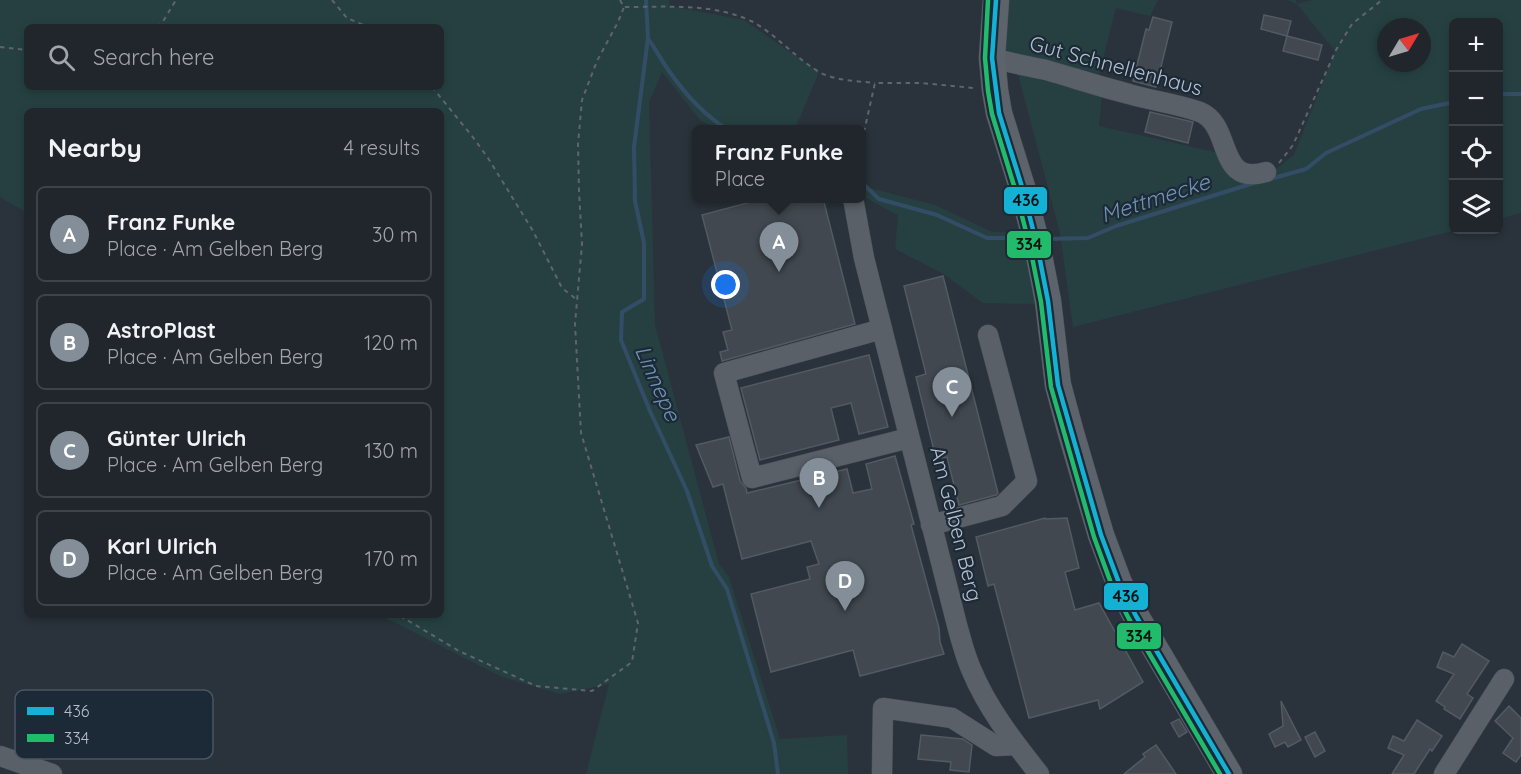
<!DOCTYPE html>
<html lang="en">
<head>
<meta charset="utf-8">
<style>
	body { margin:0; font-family:Quicksand,sans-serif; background:#282e34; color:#f1f3f6 }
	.controls { position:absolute; right:18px; top:18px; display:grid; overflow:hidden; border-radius:9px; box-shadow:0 3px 9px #0003 }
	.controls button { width:54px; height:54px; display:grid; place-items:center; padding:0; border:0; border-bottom:2px solid #3d4348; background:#20262c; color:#f1f3f6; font:30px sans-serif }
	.compass { position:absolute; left:1377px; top:18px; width:54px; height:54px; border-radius:50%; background:#20262c; box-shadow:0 3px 9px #0003; rotate:52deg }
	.you { position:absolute; left:726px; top:285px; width:21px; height:21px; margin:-15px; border:4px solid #fff; border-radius:50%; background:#1a73e8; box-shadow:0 0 0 9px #1a73e833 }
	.badge { display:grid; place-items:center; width:39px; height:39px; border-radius:50%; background:#848e99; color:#fff; font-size:20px; font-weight:700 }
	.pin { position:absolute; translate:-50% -50px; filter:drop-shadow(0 2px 3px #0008) }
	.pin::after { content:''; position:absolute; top:32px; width:21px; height:18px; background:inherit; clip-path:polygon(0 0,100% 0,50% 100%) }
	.popup { position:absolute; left:692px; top:125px; width:174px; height:78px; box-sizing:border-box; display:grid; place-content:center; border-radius:9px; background:#20262c; filter:drop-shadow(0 2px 4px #0005); font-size:20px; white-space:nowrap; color:#a2a5a9 }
	.popup b { font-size:22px; color:#f1f3f6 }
	.popup::after { content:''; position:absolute; left:50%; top:100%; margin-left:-12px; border:12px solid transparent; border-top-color:#20262c }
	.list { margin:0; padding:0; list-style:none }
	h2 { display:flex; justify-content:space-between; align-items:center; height:78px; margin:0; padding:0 24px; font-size:26px }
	h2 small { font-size:20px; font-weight:400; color:#a2a5a9 }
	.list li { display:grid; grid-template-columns:39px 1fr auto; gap:18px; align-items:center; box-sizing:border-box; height:96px; margin:0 12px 12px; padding:0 12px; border:2px solid #3d4348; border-radius:9px }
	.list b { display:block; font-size:22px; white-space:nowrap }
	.list p { margin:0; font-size:20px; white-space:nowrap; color:#a2a5a9 }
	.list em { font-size:20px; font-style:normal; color:#a2a5a9 }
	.icon { flex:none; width:33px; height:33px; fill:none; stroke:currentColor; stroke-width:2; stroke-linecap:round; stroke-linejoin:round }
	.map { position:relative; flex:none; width:1521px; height:774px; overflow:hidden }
	.search { position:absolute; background:#20262c; box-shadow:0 3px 9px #0003; left:24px; top:24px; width:420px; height:66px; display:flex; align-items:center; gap:15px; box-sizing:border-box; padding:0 21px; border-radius:9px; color:#a2a5a9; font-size:22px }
	.panel { position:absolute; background:#20262c; box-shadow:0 3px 9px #0003; left:24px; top:108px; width:420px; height:510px; border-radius:9px }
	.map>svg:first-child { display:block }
	.green { fill:#264042; fill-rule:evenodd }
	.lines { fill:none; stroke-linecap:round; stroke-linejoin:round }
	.stream { stroke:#344d66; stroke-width:4 }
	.building { fill:#41484f; stroke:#525a62; stroke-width:1.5 }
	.minor-casing { stroke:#484f55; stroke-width:21 }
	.major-casing { stroke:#484f57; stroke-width:27 }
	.path { stroke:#5e656b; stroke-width:2; stroke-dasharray:4.5 4.5; stroke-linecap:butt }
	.minor { stroke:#5a6068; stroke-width:20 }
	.major { stroke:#5d636a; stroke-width:26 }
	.bus-1-casing { stroke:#1c2937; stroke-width:9 }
	.bus-2-casing { stroke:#1c2937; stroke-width:9 }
	.bus-1 { stroke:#13b2d5; stroke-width:4.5 }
	.bus-2 { stroke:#20bc6c; stroke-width:4.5 }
	.labels { text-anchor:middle; stroke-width:4.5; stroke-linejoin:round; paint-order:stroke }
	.street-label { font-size:21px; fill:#b4bfcc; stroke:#1c2937 }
	.water-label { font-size:22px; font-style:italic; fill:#7193b2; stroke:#1c2937 }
	.key { fill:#1c2937; stroke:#4a5664; stroke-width:1.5 }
	.key-label { font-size:16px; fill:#b4bfcc }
	.line-badge { stroke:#1c2937; stroke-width:2 }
	.pale-badge-label { font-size:16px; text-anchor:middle; font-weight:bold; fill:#111 }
</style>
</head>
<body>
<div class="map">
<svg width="1521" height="774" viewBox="0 0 1521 774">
	<rect width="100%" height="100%" fill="#2a333b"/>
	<g class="green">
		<path d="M0,0H669L670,6L744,20L819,72L795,129H718L700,120L662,72L649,102L655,325L719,564L729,577L780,739L847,735L848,774H586L609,684L560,694L502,677L380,615H441V111H27V213L0,197ZM27,27H441V87H27Z"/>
		<polygon points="1002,0 1158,0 1150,16 1116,8 1099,74 999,49"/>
		<path d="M1287,0H1296L1297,4L1312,0H1521V213L1499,219L1498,22H1454V230H1456L1073,327L1060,233L1018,74L1102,96L1099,126L1215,152L1239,181L1266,177L1294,155L1335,51L1297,4ZM1386,27H1422V63H1386Z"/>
		<polygon points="862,186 935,205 992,232 1023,233 1037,304 983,303 942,273 895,249 898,215 862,196"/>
	</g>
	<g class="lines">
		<g class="stream">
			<polyline points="646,0 648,38 634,147 635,201 644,243 644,299 622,312 621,340 650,411 687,491 712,566 727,589 774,743 778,774"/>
			<path d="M648,39C656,49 661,60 669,71C685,94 704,115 728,130"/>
			<polyline points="1498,94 1521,94"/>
			<polyline points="1270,179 1306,169 1326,153 1421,109 1454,102"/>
			<polyline points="862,183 879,199 937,215 987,238 1026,238"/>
			<polyline points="1046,239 1088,238 1116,226 1257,182"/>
		</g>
	</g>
	<g class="building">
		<polygon points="1264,15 1291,21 1287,36 1261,29"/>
		<polygon points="1153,17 1172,22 1156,87 1133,81 1146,29 1149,30"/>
		<polygon points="1287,36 1322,45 1318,60 1283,51"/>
		<polygon points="1150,112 1193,122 1188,143 1145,132"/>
		<polygon points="766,198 823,198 855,324 722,361 720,352 728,350 723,332 732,330 702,215"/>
		<polygon points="943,276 998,493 996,495 959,505 947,457 936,459 916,377 926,374 904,286"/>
		<polygon points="869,355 888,427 859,434 851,403 831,408 839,440 760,460 741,388"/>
		<polygon points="729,437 740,481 746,488 747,493 847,469 853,493 872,489 866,464 895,456 914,524 911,525 939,628 940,642 944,654 860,676 853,650 771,672 751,594 810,579 807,567 819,564 811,541 742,559 723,484 713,487 696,445"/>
		<polygon points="1045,518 1046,519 1067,518 1079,568 1065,572 1075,610 1099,603 1143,682 1100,709 1098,700 1029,718 994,584 988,586 976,537"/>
		<polygon points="1462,644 1489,661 1467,694 1473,698 1460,719 1444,709 1445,707 1436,701 1454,674 1437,667 1443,652 1454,657"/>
		<polygon points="1281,701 1301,740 1288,747 1285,742 1275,747 1269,734 1283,726"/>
		<polygon points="1509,706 1521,718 1521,755 1516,762 1503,753 1513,738 1495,721"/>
		<polygon points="1179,719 1187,732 1179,737 1171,723"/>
		<polygon points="1417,720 1442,736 1432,751 1430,749 1414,774 1392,774 1404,755 1388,748 1393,736 1404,741"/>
		<polygon points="1315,732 1325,751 1315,757 1305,737"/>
		<polygon points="921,735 963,739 972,745 969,772 950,770 951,762 918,759"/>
		<polygon points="1156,745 1176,774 1124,774 1145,757 1143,754"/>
	</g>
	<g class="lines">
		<g class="minor-casing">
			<g id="minor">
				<path d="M992,58C1010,63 1028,66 1046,70C1074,78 1101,87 1129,94C1153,101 1178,104 1200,112C1233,125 1216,187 1266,172"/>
				<path d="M853,198L864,258L957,625C961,640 965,655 971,669C987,708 1013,741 1039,774"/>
				<polyline points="882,329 724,373 752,478 909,438"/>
				<polyline points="931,525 1002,506 1027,481 988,335"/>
				<polyline points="0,756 52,774"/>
				<polyline points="882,774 883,708 952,718 996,746 1016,745"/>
				<polyline points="1444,774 1504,679"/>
			</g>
		</g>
		<g class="major-casing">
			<polyline id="major" points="996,0 992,58 995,90 999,113 1022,187 1037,245 1048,301 1058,385 1071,433 1101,535 1119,583 1136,616 1229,774"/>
		</g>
		<g class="path">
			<polyline points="332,0 347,18 368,27"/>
			<path d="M620,0L624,7C664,7 714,3 751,21C776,34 796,59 821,73C838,81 857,81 875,83"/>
			<polyline points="157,27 162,23 176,0"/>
			<polyline points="0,47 27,50"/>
			<polyline points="432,87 472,136 488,158 533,231 562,288 576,299"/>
			<polyline points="862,141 875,83 921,83 974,88"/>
			<polyline points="1279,163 1293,145 1336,50 1352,24 1382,0"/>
			<polyline points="402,615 402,617 459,651 536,686 592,691 632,662 638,623 581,433 575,324 582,244 579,191 578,144 582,100 597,61 618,22 624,7"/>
		</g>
		<use href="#minor" class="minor"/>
		<use href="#major" class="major"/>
		<g class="bus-1-casing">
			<polyline id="bus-1" points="996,0 992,58 999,113 1022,187 1037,245 1048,301 1058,385 1101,535 1119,583 1136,616 1229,774"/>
		</g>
		<g class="bus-2-casing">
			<polyline id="bus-2" points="988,0 985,58 988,91 992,114 1015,189 1030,247 1041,302 1051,387 1094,537 1112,586 1129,619 1220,774"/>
		</g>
		<use href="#bus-1" class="bus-1"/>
		<use href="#bus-2" class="bus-2"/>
	</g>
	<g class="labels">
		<g class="street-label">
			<text transform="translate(1116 66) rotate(15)" y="7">Gut Schnellenhaus</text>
			<text transform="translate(956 524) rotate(76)" y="7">Am Gelben Berg</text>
		</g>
		<g class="water-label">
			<text transform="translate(1155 198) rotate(-18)" y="8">Mettmecke</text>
			<text transform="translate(658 383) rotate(66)" y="8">Linnepe</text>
		</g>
	</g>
	<rect x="15" y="690" width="198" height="69" rx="9" class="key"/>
	<rect x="27" y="707" width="27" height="8" fill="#13b2d5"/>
	<rect x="27" y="734" width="27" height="8" fill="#20bc6c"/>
	<g class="key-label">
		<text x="64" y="717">436</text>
		<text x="64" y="744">334</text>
	</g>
	<g class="line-badge">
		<rect x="1003" y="186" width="45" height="29" rx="6" fill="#13b2d5"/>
		<rect x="1006" y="230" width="46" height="29" rx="6" fill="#20bc6c"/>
		<rect x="1103" y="582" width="46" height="29" rx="6" fill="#13b2d5"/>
		<rect x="1116" y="622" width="46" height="28" rx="6" fill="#20bc6c"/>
	</g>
	<g class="pale-badge-label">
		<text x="1026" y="206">436</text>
		<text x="1029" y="250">334</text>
		<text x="1126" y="602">436</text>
		<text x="1139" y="642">334</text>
	</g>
</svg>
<div class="controls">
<button>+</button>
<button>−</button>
<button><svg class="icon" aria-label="locate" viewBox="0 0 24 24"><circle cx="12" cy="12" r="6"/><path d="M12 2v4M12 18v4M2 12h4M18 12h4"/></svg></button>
<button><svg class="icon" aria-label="layers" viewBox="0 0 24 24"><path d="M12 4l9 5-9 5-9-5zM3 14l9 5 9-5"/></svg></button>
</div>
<svg class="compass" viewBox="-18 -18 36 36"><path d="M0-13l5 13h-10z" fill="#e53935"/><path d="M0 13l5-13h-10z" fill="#a2a5a9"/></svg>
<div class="you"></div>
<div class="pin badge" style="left:779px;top:272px">A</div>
<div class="popup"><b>Franz Funke</b>Place</div>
<div class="pin badge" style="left:819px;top:508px">B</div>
<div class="pin badge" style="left:952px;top:417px">C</div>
<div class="pin badge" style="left:845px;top:611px">D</div>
<div class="search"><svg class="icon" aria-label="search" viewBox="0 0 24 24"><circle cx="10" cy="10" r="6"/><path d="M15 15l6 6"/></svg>Search here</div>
<section class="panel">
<h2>Nearby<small>4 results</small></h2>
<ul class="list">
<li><span class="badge">A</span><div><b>Franz Funke</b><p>Place · Am Gelben Berg</p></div><em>30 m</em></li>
<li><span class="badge">B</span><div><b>AstroPlast</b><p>Place · Am Gelben Berg</p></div><em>120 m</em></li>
<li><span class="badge">C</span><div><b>Günter Ulrich</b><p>Place · Am Gelben Berg</p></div><em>130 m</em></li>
<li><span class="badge">D</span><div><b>Karl Ulrich</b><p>Place · Am Gelben Berg</p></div><em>170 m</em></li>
</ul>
</section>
</div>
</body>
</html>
